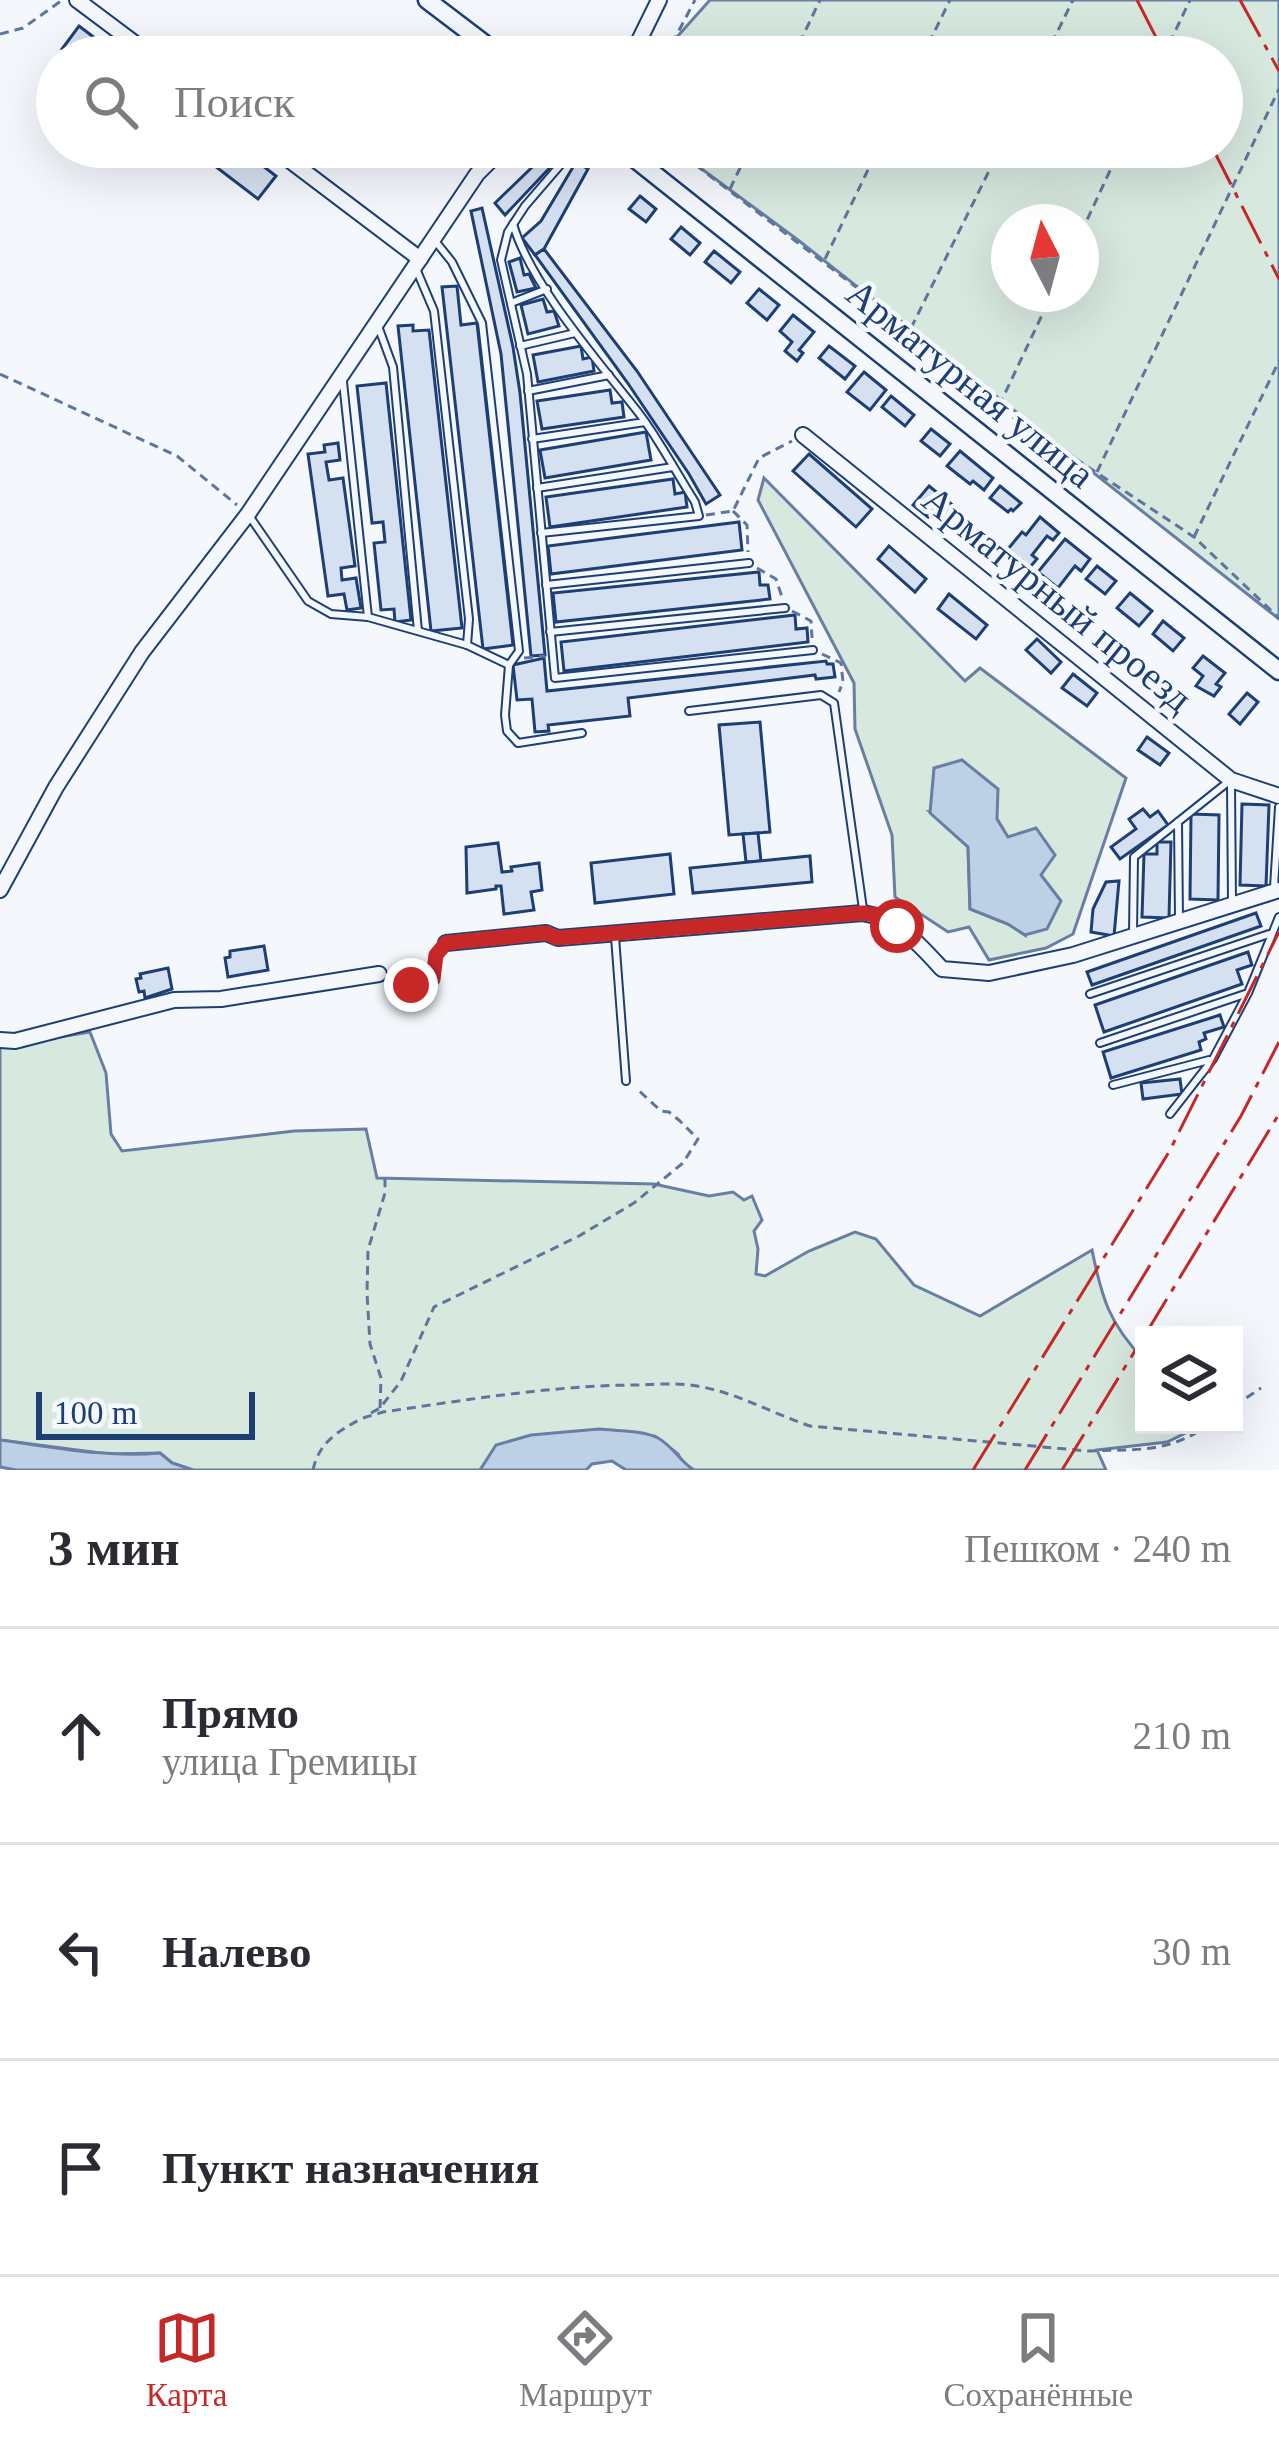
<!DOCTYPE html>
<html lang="ru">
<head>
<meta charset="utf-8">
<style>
	body { margin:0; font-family:Georgia,serif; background:#f2f2f3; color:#2b2b33 }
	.controls { position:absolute; right:36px; bottom:36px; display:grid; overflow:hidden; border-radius:0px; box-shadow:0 12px 48px #0002 }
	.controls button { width:108px; height:108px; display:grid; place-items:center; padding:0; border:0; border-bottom:3px solid #e1e1e2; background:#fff; color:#2b2b33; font:60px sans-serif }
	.compass { position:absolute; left:991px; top:204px; width:108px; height:108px; border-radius:50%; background:#fff; box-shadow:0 12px 48px #0002; rotate:354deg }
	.scale { position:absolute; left:36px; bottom:30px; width:219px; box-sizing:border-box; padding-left:12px; border:6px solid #1d3f73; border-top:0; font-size:33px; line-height:42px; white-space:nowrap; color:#1d3f73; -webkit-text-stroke:9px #f4f7fb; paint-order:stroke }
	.stop { position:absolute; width:36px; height:36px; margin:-27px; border:9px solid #c62828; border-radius:50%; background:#fff }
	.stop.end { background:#c62828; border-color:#fff; box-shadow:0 3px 12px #0008 }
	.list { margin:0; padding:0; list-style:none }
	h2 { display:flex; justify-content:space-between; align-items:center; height:156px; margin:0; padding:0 48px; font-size:51px }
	h2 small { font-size:39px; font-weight:400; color:#7c7c81 }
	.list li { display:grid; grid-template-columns:78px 1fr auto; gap:36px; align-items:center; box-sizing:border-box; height:216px; padding:0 48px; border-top:3px solid #e1e1e2 }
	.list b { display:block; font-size:45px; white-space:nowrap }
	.list p { margin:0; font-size:39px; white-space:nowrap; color:#7c7c81 }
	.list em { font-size:39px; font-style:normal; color:#7c7c81 }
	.icon { flex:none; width:66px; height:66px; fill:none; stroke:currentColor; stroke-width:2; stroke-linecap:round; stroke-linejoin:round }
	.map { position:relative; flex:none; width:1279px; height:1470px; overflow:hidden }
	.search { position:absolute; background:#fff; box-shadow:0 12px 48px #0002; left:36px; right:36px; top:36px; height:132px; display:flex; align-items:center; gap:30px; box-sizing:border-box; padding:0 42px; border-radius:66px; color:#7c7c81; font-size:45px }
	.sheet { height:804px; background:#fff }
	nav { display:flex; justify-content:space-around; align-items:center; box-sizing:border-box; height:168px; border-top:3px solid #e1e1e2; background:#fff; font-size:33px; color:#7c7c81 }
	nav a { display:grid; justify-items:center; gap:6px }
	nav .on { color:#c62828 }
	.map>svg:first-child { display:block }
	.green { fill:#d7e8df; stroke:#687fa3; stroke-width:3; fill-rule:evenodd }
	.water { fill:#bed0e5; stroke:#687fa3; stroke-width:3 }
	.building { fill:#d5e0f0; stroke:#1d3f73; stroke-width:3 }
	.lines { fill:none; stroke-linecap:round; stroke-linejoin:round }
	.service-casing { stroke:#1d3f73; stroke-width:10 }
	.minor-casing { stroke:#1d3f73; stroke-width:18 }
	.tertiary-casing { stroke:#1d3f73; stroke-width:21 }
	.path { stroke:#5e769c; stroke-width:3; stroke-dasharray:9 6; stroke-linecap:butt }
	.service { stroke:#f4f7fb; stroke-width:6 }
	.minor { stroke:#f4f7fb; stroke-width:14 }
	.tertiary { stroke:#f4f7fb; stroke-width:16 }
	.power { stroke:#c62828; stroke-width:3; stroke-dasharray:42 9 6 9; stroke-linecap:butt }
	.route { stroke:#c62828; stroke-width:15 }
	.labels { text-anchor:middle; stroke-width:9; stroke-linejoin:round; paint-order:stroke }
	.street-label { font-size:39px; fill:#1d3f73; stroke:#f4f7fb }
</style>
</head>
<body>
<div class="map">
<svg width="1279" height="1470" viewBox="0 0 1279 1470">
	<rect width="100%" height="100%" fill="#f4f7fb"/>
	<g class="green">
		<path d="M710,0H1279V619L798,240L672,147H1222V57H659ZM1009,222H1081V294H1009Z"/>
		<path d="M764,478L965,681L980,668L1126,778L1073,934L1046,948L989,960L969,927L948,932L895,897L892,835L855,729L854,683L758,500ZM930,812L997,819L1008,838L1025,935L1008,924L970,909L968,847Z"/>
		<path d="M90,1032L106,1073L111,1134L122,1151L294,1131L366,1129L377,1178L654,1184L709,1196L733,1192L744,1200L752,1196L762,1220L754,1231L758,1249L756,1274L765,1276L809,1251L855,1232L876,1239L914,1285L980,1316L1092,1250C1102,1299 1109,1323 1144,1360V1425H1202L1167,1442L1097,1450L1106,1470H694L684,1465L678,1454L655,1436L484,1465L480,1470H193L172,1463L160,1453L108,1454L0,1440V1047Z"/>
	</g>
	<g class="water">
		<polygon points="962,760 998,789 997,819 1008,837 1036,828 1055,855 1041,875 1061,901 1047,929 1025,935 1008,924 970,909 968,847 930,813 934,768"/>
		<path d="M599,1429C617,1431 642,1430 658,1438C673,1446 680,1462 694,1470H626L612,1461L592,1464L586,1470H480L496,1445L531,1435Z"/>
		<path d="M0,1440C53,1447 107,1458 160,1453L172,1463L193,1470H16L0,1467Z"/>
	</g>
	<g class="building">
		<polygon points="79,26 120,57 72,57 62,49"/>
		<polygon points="190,147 238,147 276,176 258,199"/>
		<polygon points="551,149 559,158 505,215 495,203"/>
		<polygon points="576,162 588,169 544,249 535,255 522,238 541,221"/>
		<polygon points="640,196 656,209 646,222 629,209"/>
		<polygon points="482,208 513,347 520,393 545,655 531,656 501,354 471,211"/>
		<polygon points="681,227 700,243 690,255 671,239"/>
		<polygon points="544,249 637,371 720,495 706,504 689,474 627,382 535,255"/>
		<polygon points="714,251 740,272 731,283 705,262"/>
		<polygon points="520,258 524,275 529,274 536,288 517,292 509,262"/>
		<polygon points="457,286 461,325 477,323 513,645 483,649 442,287"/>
		<polygon points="759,289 779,305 767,320 747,303"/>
		<polygon points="543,299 547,312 554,311 559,326 528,334 521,305"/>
		<polygon points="793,315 814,332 799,350 803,353 797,361 785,351 792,342 780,331"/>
		<polygon points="413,325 413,331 429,330 462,628 431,631 398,326"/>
		<polygon points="581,346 583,359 592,357 594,371 538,382 533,355"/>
		<polygon points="829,346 855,366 845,379 819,358"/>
		<polygon points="864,372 886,390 870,410 847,392"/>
		<polygon points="386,383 411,620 395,622 394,609 381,610 374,543 385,542 383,522 372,523 357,386"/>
		<polygon points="610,390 612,403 622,402 624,417 542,429 537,401"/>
		<polygon points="891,396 914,415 905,426 882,407"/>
		<polygon points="931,429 950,444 940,456 921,441"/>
		<polygon points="646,432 651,460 545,478 540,450"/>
		<polygon points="338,443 340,460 326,462 329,480 343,478 355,566 341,568 342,580 356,578 361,608 347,610 344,594 328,596 308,454 325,452 324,445"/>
		<polygon points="960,451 993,478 984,490 973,481 970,484 947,466"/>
		<polygon points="809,454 872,509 856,527 793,471"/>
		<polygon points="673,479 675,494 685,492 687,507 550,527 546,497"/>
		<polygon points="929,486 955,507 944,520 932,511 928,517 913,505"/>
		<polygon points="1000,486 1021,503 1013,511 1011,509 1008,512 990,498"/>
		<polygon points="1040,517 1059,533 1053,540 1047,536 1032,555 1037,559 1030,567 1008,549 1022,532 1026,535"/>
		<polygon points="739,522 742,550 551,574 548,546"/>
		<polygon points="1065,539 1090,559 1081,571 1075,566 1058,588 1038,572"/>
		<polygon points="889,546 926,579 915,592 878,559"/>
		<polygon points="1097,566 1116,581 1105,594 1086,579"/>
		<polygon points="759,572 760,585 768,585 770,599 556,622 553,593"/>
		<polygon points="1130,593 1152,611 1139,626 1117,608"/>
		<polygon points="949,594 987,625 976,639 938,609"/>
		<polygon points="795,615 796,629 807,628 808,642 564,671 561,642"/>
		<polygon points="1163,621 1184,638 1173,651 1153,634"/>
		<polygon points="1037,639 1061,662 1051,673 1026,650"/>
		<polygon points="1203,656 1225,673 1216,684 1221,687 1214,696 1196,686 1203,676 1193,668"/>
		<polygon points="544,658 547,691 826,661 827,664 833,664 835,677 816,679 815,675 628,698 630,716 548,725 549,731 535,732 532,699 517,700 513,665"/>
		<polygon points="1073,674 1097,693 1087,706 1062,688"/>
		<polygon points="1247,693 1258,702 1240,724 1229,714"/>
		<polygon points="760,722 770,832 729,835 719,725"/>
		<polygon points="1147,737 1169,753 1160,765 1138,750"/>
		<polygon points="1242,804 1269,805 1266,886 1240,885"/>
		<polygon points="1143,809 1150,817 1158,811 1168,825 1120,859 1111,847 1136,829 1129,819"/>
		<polygon points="1191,814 1219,815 1218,900 1190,899"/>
		<polygon points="758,833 761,861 746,862 743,834"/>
		<polygon points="1157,842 1171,842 1169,918 1142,917 1144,854 1157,854"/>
		<polygon points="498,843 502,872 512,871 511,867 539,863 542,890 531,892 534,910 504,914 501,886 496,886 496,889 467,893 466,847"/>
		<polygon points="670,854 674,894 595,903 591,863"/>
		<polygon points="810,856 812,882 693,893 690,868"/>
		<polygon points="1119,881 1114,936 1091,932 1093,909 1106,882"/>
		<polygon points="1256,913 1261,926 1092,985 1087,972"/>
		<polygon points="264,946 268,970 228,977 225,958 230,957 230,951"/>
		<polygon points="1248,952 1252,965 1237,970 1242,984 1104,1032 1095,1005"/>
		<polygon points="168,968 172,989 145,998 144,991 139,992 136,979 141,978 140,974"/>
		<polygon points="1220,1015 1224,1027 1204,1033 1206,1039 1199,1042 1201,1050 1111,1078 1103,1052"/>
		<polygon points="1180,1079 1182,1094 1143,1099 1141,1083"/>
	</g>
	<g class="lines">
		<g class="service-casing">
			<g id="service">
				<polyline points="571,147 562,163 525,206 508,232 501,260 527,374 555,678 813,650"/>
				<path d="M513,224C531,286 601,364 641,416C661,443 677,474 695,502L699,516L541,533"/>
				<polyline points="436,242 452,262 482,323 519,651 509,665 505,715 507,731 518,743 582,733"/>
				<polyline points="417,271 434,311 469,619 467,645"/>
				<polyline points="511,303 547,289"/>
				<polyline points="378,326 393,367 418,631"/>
				<polyline points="520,346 575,333"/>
				<polyline points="343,382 368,617"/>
				<polyline points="528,391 609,375"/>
				<polyline points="532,439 645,422"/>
				<polyline points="537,488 673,467"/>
				<polyline points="250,517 308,601 331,614 368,617 467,645 509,665"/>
				<polyline points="546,585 749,563"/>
				<polyline points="550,632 785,608"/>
				<polyline points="689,711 821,695 834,703 863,909"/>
				<polyline points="1231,784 1232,903"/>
				<polyline points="1178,822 1179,920"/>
				<polyline points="1274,887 1279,807"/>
				<polyline points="1133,933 1134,857 1228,782"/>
				<polyline points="615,937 626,1081"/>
				<polyline points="1090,994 1269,934"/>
				<polyline points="1100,1043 1245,994"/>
				<polyline points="1113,1085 1209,1060"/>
				<polyline points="1170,1114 1213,1059 1248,993 1279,917"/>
			</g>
		</g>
		<g class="minor-casing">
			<g id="minor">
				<polyline points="77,0 153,57"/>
				<polyline points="631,57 659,0"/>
				<polyline points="272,147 420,259"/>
				<polyline points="803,435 1231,780 1279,796"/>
				<polyline points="0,890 56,787 142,652 248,514 477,174 504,147"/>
				<path d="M446,943L546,933L558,938L863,913C897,918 920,945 942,969L989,973L1073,955L1279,890"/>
				<polyline points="0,1040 15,1041 174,1000 221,999 379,974"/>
			</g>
		</g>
		<g class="tertiary-casing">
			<g id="tertiary">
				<polyline points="427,0 502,57"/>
				<polyline points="620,147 1279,671"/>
			</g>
		</g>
		<g class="path">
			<polyline points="0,34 23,28 61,1"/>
			<polyline points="665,57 695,0"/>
			<polyline points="793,57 820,0"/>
			<polyline points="922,57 950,0"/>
			<polyline points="1045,57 1073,0"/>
			<polyline points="1163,57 1190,0"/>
			<polyline points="672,147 911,329 999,408 1194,537 1279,618"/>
			<polyline points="730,189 750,147"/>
			<polyline points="1081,233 1121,147"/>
			<polyline points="825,259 879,147"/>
			<polyline points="911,328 1001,147"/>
			<polyline points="0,374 177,456 237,505"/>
			<polyline points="999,406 1052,294"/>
			<polyline points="1097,472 1279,89"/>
			<polyline points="733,511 747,525 748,552"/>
			<polyline points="706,515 733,511 759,458 792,441"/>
			<polyline points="1194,537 1279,361"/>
			<polyline points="757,568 776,579 783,600"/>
			<polyline points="792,611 811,621 812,638"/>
			<polyline points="822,654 841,663 843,682 839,692"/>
			<polyline points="524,658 545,656"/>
			<path d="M395,974C411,983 415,988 433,979L437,953"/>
			<polyline points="1234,1406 1261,1388"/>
			<polyline points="380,1408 381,1378 370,1344 367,1293 368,1250 385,1193 385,1174"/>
			<polyline points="371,1413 380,1408 401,1381 434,1307 579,1236 634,1203 683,1163 698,1139 680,1121 669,1112 661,1111 636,1088"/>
			<path d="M363,1418L383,1412C466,1400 549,1386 632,1385C653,1385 676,1382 697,1386C738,1393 771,1413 810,1426L1088,1451C1134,1449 1168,1454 1208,1425"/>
			<path d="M313,1470C319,1442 338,1431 363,1418"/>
		</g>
		<use href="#service" class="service"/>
		<use href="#minor" class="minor"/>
		<use href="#tertiary" class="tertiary"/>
		<g class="power">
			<polyline points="1137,0 1166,57"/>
			<polyline points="1240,0 1279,71"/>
			<polyline points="1212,147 1279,279"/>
			<polyline points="1145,1335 1279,1114"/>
			<polyline points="973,1470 1169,1152 1279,932"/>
			<polyline points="1025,1470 1241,1116 1279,1042"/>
			<polyline points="1062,1470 1144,1336"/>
		</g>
	</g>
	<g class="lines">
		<polyline class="route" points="411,985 422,984 433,979 436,955 446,943 546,933 557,938 863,913 876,915 897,926"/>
	</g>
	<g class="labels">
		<g class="street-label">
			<text transform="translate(971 383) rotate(39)" y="14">Арматурная улица</text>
			<text transform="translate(1058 598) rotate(39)" y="14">Арматурный проезд</text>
		</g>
	</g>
</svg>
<div class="controls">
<button><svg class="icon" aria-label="layers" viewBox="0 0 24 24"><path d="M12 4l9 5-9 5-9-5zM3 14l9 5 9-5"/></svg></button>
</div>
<svg class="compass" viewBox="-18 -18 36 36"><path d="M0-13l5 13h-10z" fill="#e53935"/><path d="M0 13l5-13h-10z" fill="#7c7c81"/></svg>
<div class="scale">100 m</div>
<div class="stop" style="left:897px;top:926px"></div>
<div class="stop end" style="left:411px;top:985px"></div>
<div class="search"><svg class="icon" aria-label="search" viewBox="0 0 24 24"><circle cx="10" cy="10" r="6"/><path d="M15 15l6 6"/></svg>Поиск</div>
</div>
<section class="sheet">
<h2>3 мин<small>Пешком · 240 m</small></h2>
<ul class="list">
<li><svg class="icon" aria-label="ahead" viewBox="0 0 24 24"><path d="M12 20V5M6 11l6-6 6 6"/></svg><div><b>Прямо</b><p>улица Гремицы</p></div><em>210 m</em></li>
<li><svg class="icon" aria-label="left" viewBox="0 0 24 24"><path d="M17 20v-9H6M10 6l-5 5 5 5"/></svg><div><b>Налево</b></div><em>30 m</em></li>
<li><svg class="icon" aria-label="arrive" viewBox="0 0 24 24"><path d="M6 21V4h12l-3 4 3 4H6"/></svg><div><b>Пункт назначения</b></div></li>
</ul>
</section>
<nav>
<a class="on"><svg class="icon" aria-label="map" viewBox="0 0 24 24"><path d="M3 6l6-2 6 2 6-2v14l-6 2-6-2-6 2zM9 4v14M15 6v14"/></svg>Карта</a>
<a><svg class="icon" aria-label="directions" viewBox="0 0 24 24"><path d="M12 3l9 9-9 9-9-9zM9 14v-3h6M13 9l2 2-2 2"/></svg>Маршрут</a>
<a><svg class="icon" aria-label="saved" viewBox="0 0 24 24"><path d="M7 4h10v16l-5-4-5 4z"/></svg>Сохранённые</a>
</nav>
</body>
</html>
